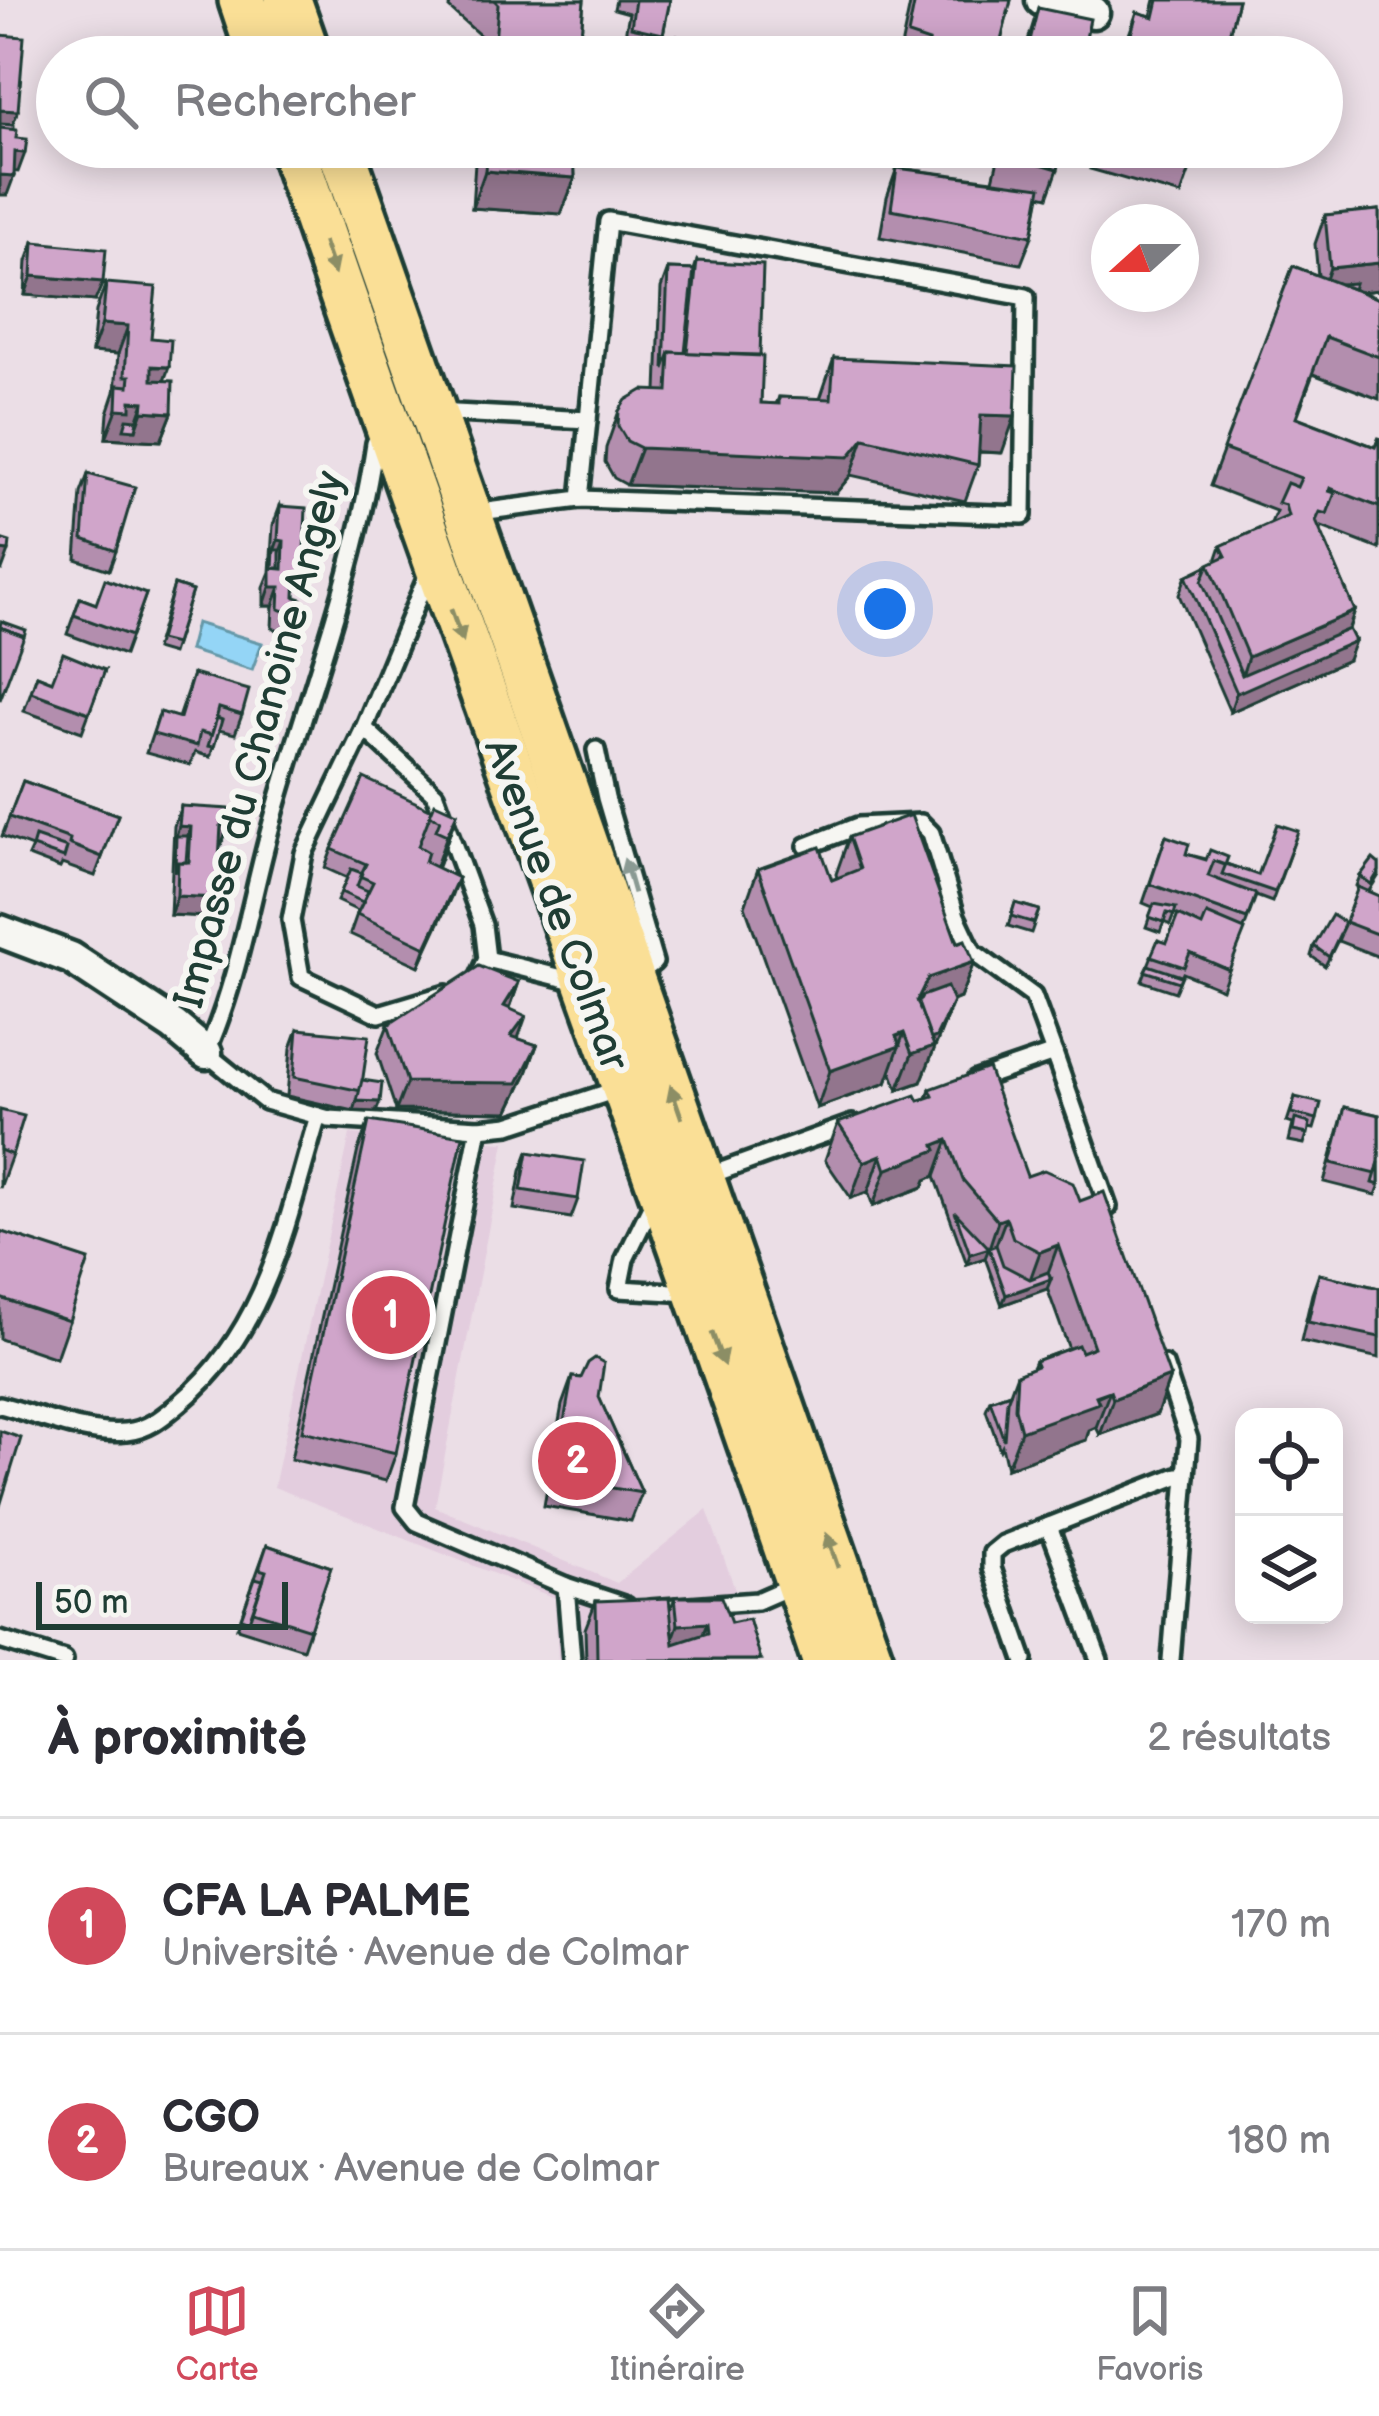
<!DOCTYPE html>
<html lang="fr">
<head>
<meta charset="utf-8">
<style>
	body { margin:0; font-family:"Balsamiq Sans",sans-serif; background:#f2f2f3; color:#2b2b33 }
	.controls { position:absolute; right:36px; bottom:36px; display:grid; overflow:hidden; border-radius:24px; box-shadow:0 6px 30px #0003 }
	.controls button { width:108px; height:108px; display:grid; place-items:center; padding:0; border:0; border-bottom:3px solid #e1e1e2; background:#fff; color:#2b2b33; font:60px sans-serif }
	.compass { position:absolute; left:1091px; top:204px; width:108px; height:108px; border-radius:50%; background:#fff; box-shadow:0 6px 30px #0003; rotate:249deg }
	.scale { position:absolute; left:36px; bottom:30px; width:252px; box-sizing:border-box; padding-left:12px; border:6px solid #1f3d34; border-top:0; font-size:33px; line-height:42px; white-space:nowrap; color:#1f3d34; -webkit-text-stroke:9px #f6f6f2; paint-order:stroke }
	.you { position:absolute; left:885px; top:609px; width:42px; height:42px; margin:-30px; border:9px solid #fff; border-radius:50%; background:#1a73e8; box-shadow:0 0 0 18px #1a73e833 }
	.badge { display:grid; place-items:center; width:78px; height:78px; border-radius:50%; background:#d1495b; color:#fff; font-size:39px; font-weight:700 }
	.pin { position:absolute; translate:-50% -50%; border:6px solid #fff; box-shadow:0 3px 12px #0006 }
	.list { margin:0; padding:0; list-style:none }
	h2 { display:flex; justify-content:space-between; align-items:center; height:156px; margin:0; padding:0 48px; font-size:51px }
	h2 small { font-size:39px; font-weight:400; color:#7c7c81 }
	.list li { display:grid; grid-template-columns:78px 1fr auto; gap:36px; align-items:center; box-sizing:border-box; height:216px; padding:0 48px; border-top:3px solid #e1e1e2 }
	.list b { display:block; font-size:45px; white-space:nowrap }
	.list p { margin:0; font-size:39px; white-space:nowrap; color:#7c7c81 }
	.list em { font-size:39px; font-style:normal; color:#7c7c81 }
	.icon { flex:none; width:66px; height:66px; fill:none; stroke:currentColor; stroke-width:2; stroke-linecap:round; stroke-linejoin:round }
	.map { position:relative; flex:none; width:1379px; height:1660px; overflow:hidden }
	.search { position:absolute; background:#fff; box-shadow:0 6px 30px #0003; left:36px; right:36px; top:36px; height:132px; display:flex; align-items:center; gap:30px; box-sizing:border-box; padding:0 42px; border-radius:66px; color:#7c7c81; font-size:45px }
	.sheet { height:588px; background:#fff }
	nav { display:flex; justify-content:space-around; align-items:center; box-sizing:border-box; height:168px; border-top:3px solid #e1e1e2; background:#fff; font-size:33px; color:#7c7c81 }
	nav a { display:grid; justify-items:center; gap:6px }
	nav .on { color:#d1495b }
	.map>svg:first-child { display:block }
	.built { fill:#e3cdde }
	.water { fill:#94d5f6; stroke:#6598a8; stroke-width:3 }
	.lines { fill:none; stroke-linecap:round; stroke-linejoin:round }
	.service-casing { stroke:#1f3d34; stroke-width:24 }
	.minor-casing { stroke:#1f3d34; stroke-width:39 }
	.primary-casing { stroke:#1f3d34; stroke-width:54 }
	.service { stroke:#f6f6f2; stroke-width:15 }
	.minor { stroke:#f6f6f2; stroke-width:30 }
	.primary { stroke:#fadf96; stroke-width:45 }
	.wall { fill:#b38eae; stroke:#1f3d34; stroke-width:3 }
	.shaded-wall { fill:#92748d; stroke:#1f3d34; stroke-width:3 }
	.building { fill:#d0a5ca; stroke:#1f3d34; stroke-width:3 }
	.oneway { fill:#8c8e65 }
	.oneway2 { fill:#8a9a93 }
	.labels { text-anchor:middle; stroke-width:12; stroke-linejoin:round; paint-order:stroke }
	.street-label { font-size:42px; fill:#1f3d34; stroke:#f6f6f2 }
</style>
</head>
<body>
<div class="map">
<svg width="1379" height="1660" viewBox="0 0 1379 1660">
	<rect width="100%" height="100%" fill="#ebdee6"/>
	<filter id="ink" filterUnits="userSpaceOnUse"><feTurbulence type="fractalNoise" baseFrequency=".00833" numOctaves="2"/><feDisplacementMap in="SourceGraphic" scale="24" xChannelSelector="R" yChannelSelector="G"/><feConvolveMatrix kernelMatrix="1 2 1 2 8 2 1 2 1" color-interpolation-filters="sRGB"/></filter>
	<g filter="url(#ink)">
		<polygon class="built" points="350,1134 505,1142 435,1507 617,1583 707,1510 760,1660 558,1660 555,1598 274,1487"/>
		<polygon class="water" points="196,623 262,643 252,670 189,650"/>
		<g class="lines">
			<g class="service-casing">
				<g id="service">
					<polyline points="436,412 588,420 608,221 1026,297 1023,515 580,499 472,513"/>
					<path d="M375,443C357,569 309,691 274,815C251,895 240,977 206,1053L265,1101L329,1119L479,1128L509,1125L622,1088"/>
					<polyline points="580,499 588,420"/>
					<polyline points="430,569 364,728 304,853 291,920 301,977 379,1014 446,994"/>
					<polyline points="364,728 435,794 483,925 487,959 475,985"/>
					<polyline points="596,750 606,798 654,962 635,977"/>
					<polyline points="807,846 858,826 921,823 931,833 956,916 973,952 1033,996 1054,1053"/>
					<polyline points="487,959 578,982"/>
					<polyline points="976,1080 1054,1053 1108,1207"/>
					<polyline points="479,1128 405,1507 417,1522 566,1586 626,1606"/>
					<polyline points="705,1177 852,1124"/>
					<polyline points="654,1200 625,1259 619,1289 691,1293"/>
					<polyline points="1164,1365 1189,1439 1171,1660"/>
					<path d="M0,1405C39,1415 86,1436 126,1432C149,1430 164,1416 181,1402C268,1329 287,1219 318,1116"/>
					<polyline points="1049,1526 1099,1660"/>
					<polyline points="566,1586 572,1660"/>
					<polyline points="650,1609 757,1601 796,1584"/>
					<polyline points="0,1640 64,1660"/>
					<polyline points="1024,1660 992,1568 992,1553 1003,1544 1177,1476 1186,1476"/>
				</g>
			</g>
			<g class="minor-casing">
				<g id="minor">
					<polyline points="1042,0 1093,12"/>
					<polyline points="0,931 71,958 174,1026 206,1053"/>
				</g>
			</g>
			<g class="primary-casing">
				<g id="primary">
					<polyline points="242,0 261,57"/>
					<polyline points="288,0 308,57"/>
					<path d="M292,147C464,653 654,1153 825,1660"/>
					<polyline points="340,147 870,1660"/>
				</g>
			</g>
			<use href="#service" class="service"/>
			<use href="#minor" class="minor"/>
			<use href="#primary" class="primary"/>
		</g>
		<g class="wall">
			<polygon points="451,0 584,0 579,57 484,57 485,40 449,8"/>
			<polygon points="616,0 670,0 663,34 656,53 623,46 629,13 614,9"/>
			<polygon points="911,0 1011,0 997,57 899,57"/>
			<polygon points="1155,0 1238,0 1223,57 1121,57 1137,12 1151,16"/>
			<polygon points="1038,8 1082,57 1023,57"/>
			<polygon points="476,147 578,147 574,153 575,178 561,214 472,208"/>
			<polygon points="1001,147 1063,147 1058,169 1048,197 1040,195 1032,236 1021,264 880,237 887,197 897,168 993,180"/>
			<polygon points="1097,147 1198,147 1181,195 1090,169"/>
			<polygon points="1379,210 1379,290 1361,292 1379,299 1379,399 1313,374 1297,417 1375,447 1379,437 1379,549 1322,527 1321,531 1355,611 1349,629 1348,660 1230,712 1179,595 1186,576 1216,561 1221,546 1271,523 1276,511 1210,486 1293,266 1318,276 1315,244 1325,215"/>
			<polygon points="34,242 95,301 25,295 27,261"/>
			<polygon points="697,261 760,355 761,403 776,404 779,397 820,399 834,358 1002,453 979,452 978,465 965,501 851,475 836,493 627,485 614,478 605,462 606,448 619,411 657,391 661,288 668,269 694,270"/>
			<polygon points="106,283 151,338 172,413 161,441 106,438 108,413 115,392 118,354 92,352 96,311"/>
			<polygon points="88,474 116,551 109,570 76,559 81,493"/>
			<polygon points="280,506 295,597 300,616 293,636 272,628 273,606 264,606 264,587 270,572 273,525"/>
			<polygon points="174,585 192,591 172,654 155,649"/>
			<polygon points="146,594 124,655 67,634 80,598 96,604"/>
			<polygon points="105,670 82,732 24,711 37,675 52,681"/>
			<polygon points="193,674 242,715 235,734 219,730 210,757 195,752 190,765 146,753 160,712 178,718"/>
			<polygon points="23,781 118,815 95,876 62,864 60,868 28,856 32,847 2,836"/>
			<polygon points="181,806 229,825 221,845 220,845 210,917 170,915 174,826"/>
			<polygon points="432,810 457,813 437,868 458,878 419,966 350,934 358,911 337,901 347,878 325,868 332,849"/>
			<polygon points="1298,831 1272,902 1256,896 1222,989 1183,973 1175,992 1142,981 1158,940 1167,943 1178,916 1174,914 1170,925 1164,922 1160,932 1146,927 1153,907 1143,903 1166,836 1186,854 1226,864 1258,875"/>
			<polygon points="849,837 974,962 960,998 953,1001 921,1082 898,1090 891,1071 886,1083 817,1108 745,906 758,869 832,880 837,878 836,874"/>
			<polygon points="1379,864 1379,875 1369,891 1379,896 1379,957 1338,941 1341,934 1325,966 1311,956 1314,946 1345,923 1358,888 1356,886 1360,876"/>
			<polygon points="1015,903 1039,910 1031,933 1008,926"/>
			<polygon points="519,982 510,1008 518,1039 537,1045 527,1073 508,1112 396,1110 377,1053 388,1025"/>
			<polygon points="298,1029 362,1080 376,1112 354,1111 287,1096 291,1048"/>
			<polygon points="930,1089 1027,1176 1080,1201 1170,1377 1157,1414 1100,1435 1096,1427 1089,1430 1086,1440 1007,1468 1002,1446 1000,1450 986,1410 990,1400 1010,1393 1017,1374 1032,1368 1035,1361 1069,1349 1047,1288 1002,1305 985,1258 967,1264 935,1176 926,1180 923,1187 873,1206 868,1192 851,1198 825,1160 838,1123 927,1098"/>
			<polygon points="1295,1097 1317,1119 1314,1129 1309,1128 1304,1144 1289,1141 1293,1124 1287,1122"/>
			<polygon points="1345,1107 1379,1115 1379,1187 1376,1195 1324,1182"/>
			<polygon points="0,1110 12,1155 0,1188"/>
			<polygon points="369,1121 396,1453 386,1481 291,1459 358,1150"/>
			<polygon points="528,1152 578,1199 571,1218 514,1209 521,1171"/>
			<polygon points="0,1231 69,1321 56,1358 0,1339"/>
			<polygon points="1319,1274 1379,1288 1379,1358 1301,1341 1312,1294"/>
			<polygon points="572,1377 581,1378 599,1397 642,1493 631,1521 544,1506 562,1405"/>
			<polygon points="267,1545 331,1567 303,1649 237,1628"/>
			<polygon points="675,1597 731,1623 761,1660 586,1660 585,1629 596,1601 670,1611"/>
		</g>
		<g class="shaded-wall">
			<polygon points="0,110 18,111 11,130 0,129"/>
			<polygon points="15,152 25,153 18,172 8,171"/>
			<polygon points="485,171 575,178 561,214 472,208"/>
			<polygon points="0,175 14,176 7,195 0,195"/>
			<polygon points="1379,263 1379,290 1320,296 1330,268"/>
			<polygon points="32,276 103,282 95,301 25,295"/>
			<polygon points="102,324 128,326 118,354 92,352"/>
			<polygon points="141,367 169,367 159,395"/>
			<polygon points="131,401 144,402 134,430 136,430 143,411 172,413 161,441 106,438 117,409"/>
			<polygon points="981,415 1015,416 1002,453 967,451"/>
			<polygon points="864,438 851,475 836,493 627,485 641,448"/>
			<polygon points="278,540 284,541 277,560 274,550 271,560"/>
			<polygon points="0,550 9,551 2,570 0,570"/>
			<polygon points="296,572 303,572 296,591"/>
			<polygon points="273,578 280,587 273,606 264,606"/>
			<polygon points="1355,611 1342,647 1355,641 1348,660 1230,712 1248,657"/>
			<polygon points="457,813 439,864 429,886 447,835"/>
			<polygon points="221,825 229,825 221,845 214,844"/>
			<polygon points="179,826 191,827 184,846 176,836"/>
			<polygon points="458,878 451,897 419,966 426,947"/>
			<polygon points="177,896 217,898 210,917 170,915"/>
			<polygon points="974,962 960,998 915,1015 917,1000 928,978"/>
			<polygon points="519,982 509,1010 504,1006"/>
			<polygon points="953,1002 921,1082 898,1090 912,1054"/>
			<polygon points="526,1016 516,1044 511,1036"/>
			<polygon points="904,1033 886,1083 817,1108 830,1071"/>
			<polygon points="537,1045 527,1073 508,1112 396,1110 407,1082"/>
			<polygon points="357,1101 380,1102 376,1112 354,1111"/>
			<polygon points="948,1140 935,1176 926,1180 923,1187 873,1206 886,1170 935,1145"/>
			<polygon points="881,1155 868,1192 851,1198 864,1162"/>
			<polygon points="1006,1218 992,1255 989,1248 985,1258 967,1264 970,1254 989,1248 998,1221"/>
			<polygon points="1058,1245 1045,1281 1051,1279 1047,1289 1002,1305 1006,1295 1027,1288 1040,1252"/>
			<polygon points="1170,1377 1157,1414 1100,1435 1113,1399"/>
			<polygon points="1110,1391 1096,1427 1089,1430 1086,1440 1007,1468 1021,1431"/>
			<polygon points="707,1623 697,1651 668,1653 678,1625"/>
		</g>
		<g class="building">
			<polygon points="494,0 584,0 579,57 494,57 498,4"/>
			<polygon points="635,0 670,0 663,34 631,27"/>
			<polygon points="915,0 1011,0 997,57 925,57 929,42 908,35"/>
			<polygon points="1158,0 1238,0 1223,57 1125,57 1137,12 1154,17"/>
			<polygon points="1038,8 1090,19 1082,57 1026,57"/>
			<polygon points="0,35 24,37 18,111 0,110"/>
			<polygon points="676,36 713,44 710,57 672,57"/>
			<polygon points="816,44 827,53 827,57 756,57 758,45 805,53"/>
			<polygon points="0,124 14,125 14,130 0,128"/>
			<polygon points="0,128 17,130 16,138 27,139 25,153 15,152 14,176 0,175"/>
			<polygon points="487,147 574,147 575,178 485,171"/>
			<polygon points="1004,147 1063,147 1058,169 1003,153"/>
			<polygon points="1155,147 1198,147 1195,158"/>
			<polygon points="897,168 1041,187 1032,236 891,209"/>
			<polygon points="1379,210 1379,263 1330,268 1325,215"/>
			<polygon points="34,242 106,249 103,282 32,276"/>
			<polygon points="697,261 763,265 760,355 687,353"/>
			<polygon points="1293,266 1379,299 1379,357 1326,337 1296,417 1375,447 1379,437 1379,507 1330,488 1329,491 1335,493 1327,514 1320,512 1316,521 1355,611 1248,657 1209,564 1226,556 1221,546 1288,516 1285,505 1278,503 1287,483 1297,487 1301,478 1223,449"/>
			<polygon points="668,269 694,270 685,353 670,352 664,369"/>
			<polygon points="106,283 156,287 151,338 171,340 169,367 152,366 152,380 173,381 172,413 143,411 144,402 131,401 131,410 117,409 118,385 129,386 130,376 125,376 128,326 102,324"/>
			<polygon points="1355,283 1353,289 1340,284"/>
			<polygon points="670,352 763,356 761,403 779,404 779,397 831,399 834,358 1017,366 1015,416 981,415 978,465 864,438 849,457 641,448 627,441 618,426 619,411 626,400 643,390 668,391"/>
			<polygon points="127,419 138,420 136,430 124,429"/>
			<polygon points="88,474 135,487 116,551 83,539"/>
			<polygon points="280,506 306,508 303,572 296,572 295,597 302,599 300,616 279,609 280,587 271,587 271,568 283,569 284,541 278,540"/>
			<polygon points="0,539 10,542 9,551 0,550"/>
			<polygon points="274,550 280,550 280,568 273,568"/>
			<polygon points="1208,566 1202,581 1242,675 1349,629 1355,641 1237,693 1186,576"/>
			<polygon points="105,579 146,594 131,636 74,615 80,598 96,604"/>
			<polygon points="174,585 192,591 175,644 159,640"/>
			<polygon points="1,621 26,630 24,636 0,627"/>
			<polygon points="0,627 24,636 0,700"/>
			<polygon points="63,653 105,670 89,713 31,692 37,675 52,681"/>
			<polygon points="193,674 249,690 242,715 219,708 212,735 200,732 197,746 153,734 160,712 180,718"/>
			<polygon points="217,718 222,720 214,747 208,746"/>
			<polygon points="364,778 432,810 418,846 428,852 425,862 458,878 426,947 357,914 373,882 360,876 366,864 332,849"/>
			<polygon points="23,781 118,815 102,857 69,844 70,839 9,817"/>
			<polygon points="435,803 457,813 447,835 436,830 440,820 430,815"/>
			<polygon points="181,806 229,809 229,825 221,825 217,898 177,896 178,862 189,862 191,827 179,826"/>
			<polygon points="911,815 957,943 965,940 974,962 928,978 917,1000 934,1046 912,1054 904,1033 896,1036 900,1046 830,1071 758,869 820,847 832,880 860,869 849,837"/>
			<polygon points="1277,824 1298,831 1275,892 1222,874 1226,864 1258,875"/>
			<polygon points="176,836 188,836 186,862 178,862 175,872"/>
			<polygon points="1166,836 1189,844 1186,854 1206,860 1210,850 1228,857 1225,865 1214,861 1208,876 1256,894 1247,919 1150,884"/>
			<polygon points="35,837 67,848 64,858 32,847"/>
			<polygon points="1373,859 1379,864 1379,871 1371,884 1360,876"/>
			<polygon points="351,869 362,873 357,886 368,891 363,902 341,892"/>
			<polygon points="1358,887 1379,896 1379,935 1345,922"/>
			<polygon points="1015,903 1039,910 1034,923 1011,916"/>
			<polygon points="1154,904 1176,908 1174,915 1167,913 1164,922 1149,917"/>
			<polygon points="1207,914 1245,930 1229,970 1190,953 1184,967 1151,956 1158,940 1167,943 1178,915 1202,926"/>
			<polygon points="1332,915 1345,923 1329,957 1314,946"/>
			<polygon points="1148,965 1181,976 1179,982 1145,971"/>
			<polygon points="479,966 519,982 504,1006 526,1016 511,1036 537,1045 518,1083 407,1082 388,1025"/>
			<polygon points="947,987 953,1002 936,1037 931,1039 918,1003 922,996"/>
			<polygon points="298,1029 369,1036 361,1091 294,1077"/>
			<polygon points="988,1068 1027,1176 1044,1170 1073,1183 1080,1201 1104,1192 1170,1377 1113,1399 1110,1391 1096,1396 1099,1403 1021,1431 1015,1408 1017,1374 1037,1366 1035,1361 1078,1345 1081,1352 1094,1347 1058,1245 1040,1252 1013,1238 1006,1218 998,1221 963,1180 948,1140 935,1145 937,1150 886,1170 881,1155 864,1162 838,1123 916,1095 919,1101 933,1096 930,1089"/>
			<polygon points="362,1080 382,1083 380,1102 357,1101"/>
			<polygon points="1295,1097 1321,1103 1317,1119 1291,1113"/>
			<polygon points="1345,1107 1379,1115 1379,1162 1376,1174 1331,1163"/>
			<polygon points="0,1110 24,1116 12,1155 0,1150"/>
			<polygon points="1295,1119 1310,1123 1308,1134 1293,1131"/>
			<polygon points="369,1121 463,1136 396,1453 302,1431"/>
			<polygon points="528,1152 584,1161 578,1199 521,1190"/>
			<polygon points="1379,1162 1379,1185 1373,1183"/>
			<polygon points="955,1212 989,1248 996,1245 1003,1265 1030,1279 1048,1272 1051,1279 1006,1295 989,1248 970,1254"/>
			<polygon points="0,1231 89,1260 69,1321 0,1298"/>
			<polygon points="1319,1274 1379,1288 1379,1337 1308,1322"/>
			<polygon points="595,1358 604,1363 599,1397 642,1493 554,1478 572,1377 581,1378 588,1363"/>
			<polygon points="1010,1393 1007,1401 1004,1440 990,1400"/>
			<polygon points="0,1431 21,1438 0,1506"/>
			<polygon points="267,1545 331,1567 310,1629 253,1611 266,1571 259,1569"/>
			<polygon points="255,1578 263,1580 249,1621 241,1618"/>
			<polygon points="675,1597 721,1597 731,1623 749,1619 761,1660 597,1660 596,1601 669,1598 674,1644 708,1633 707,1623 678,1625"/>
		</g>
		<defs><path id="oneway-solid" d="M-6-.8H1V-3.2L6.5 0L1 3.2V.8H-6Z" transform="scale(3)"/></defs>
		<g class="oneway">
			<use href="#oneway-solid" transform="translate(329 258) rotate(71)"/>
			<use href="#oneway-solid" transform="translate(457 626) rotate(70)"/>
			<use href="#oneway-solid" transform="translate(676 1102) rotate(-109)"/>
			<use href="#oneway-solid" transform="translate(718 1349) rotate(70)"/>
			<use href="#oneway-solid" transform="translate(832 1550) rotate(-109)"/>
		</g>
		<use class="oneway2" href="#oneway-solid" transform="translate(629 876) rotate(-106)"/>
	</g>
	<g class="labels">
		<g class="street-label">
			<text transform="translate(258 739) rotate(-75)" y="15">Impasse du Chanoine Angely</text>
			<text transform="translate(558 904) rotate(70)" y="15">Avenue de Colmar</text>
		</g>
	</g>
</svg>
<div class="controls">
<button><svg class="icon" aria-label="locate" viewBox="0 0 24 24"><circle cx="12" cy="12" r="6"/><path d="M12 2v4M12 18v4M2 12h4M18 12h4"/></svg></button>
<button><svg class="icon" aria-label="layers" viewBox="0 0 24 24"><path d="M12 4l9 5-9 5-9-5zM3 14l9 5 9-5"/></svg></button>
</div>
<svg class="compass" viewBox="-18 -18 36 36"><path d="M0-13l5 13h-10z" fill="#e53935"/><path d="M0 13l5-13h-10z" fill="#7c7c81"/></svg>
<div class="scale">50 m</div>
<div class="you"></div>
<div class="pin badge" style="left:391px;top:1315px">1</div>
<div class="pin badge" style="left:577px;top:1461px">2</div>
<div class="search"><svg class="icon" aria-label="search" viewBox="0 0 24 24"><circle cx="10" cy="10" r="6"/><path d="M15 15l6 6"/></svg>Rechercher</div>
</div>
<section class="sheet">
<h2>À proximité<small>2 résultats</small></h2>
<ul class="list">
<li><span class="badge">1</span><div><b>CFA LA PALME</b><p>Université · Avenue de Colmar</p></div><em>170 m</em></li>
<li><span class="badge">2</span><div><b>CGO</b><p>Bureaux · Avenue de Colmar</p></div><em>180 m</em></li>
</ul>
</section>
<nav>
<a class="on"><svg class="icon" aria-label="map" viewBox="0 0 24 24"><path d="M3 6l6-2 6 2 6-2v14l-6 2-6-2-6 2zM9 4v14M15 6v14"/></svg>Carte</a>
<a><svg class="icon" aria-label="directions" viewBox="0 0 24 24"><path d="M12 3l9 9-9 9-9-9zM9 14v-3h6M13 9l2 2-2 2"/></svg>Itinéraire</a>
<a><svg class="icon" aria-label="saved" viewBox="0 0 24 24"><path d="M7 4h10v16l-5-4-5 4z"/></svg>Favoris</a>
</nav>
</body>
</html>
